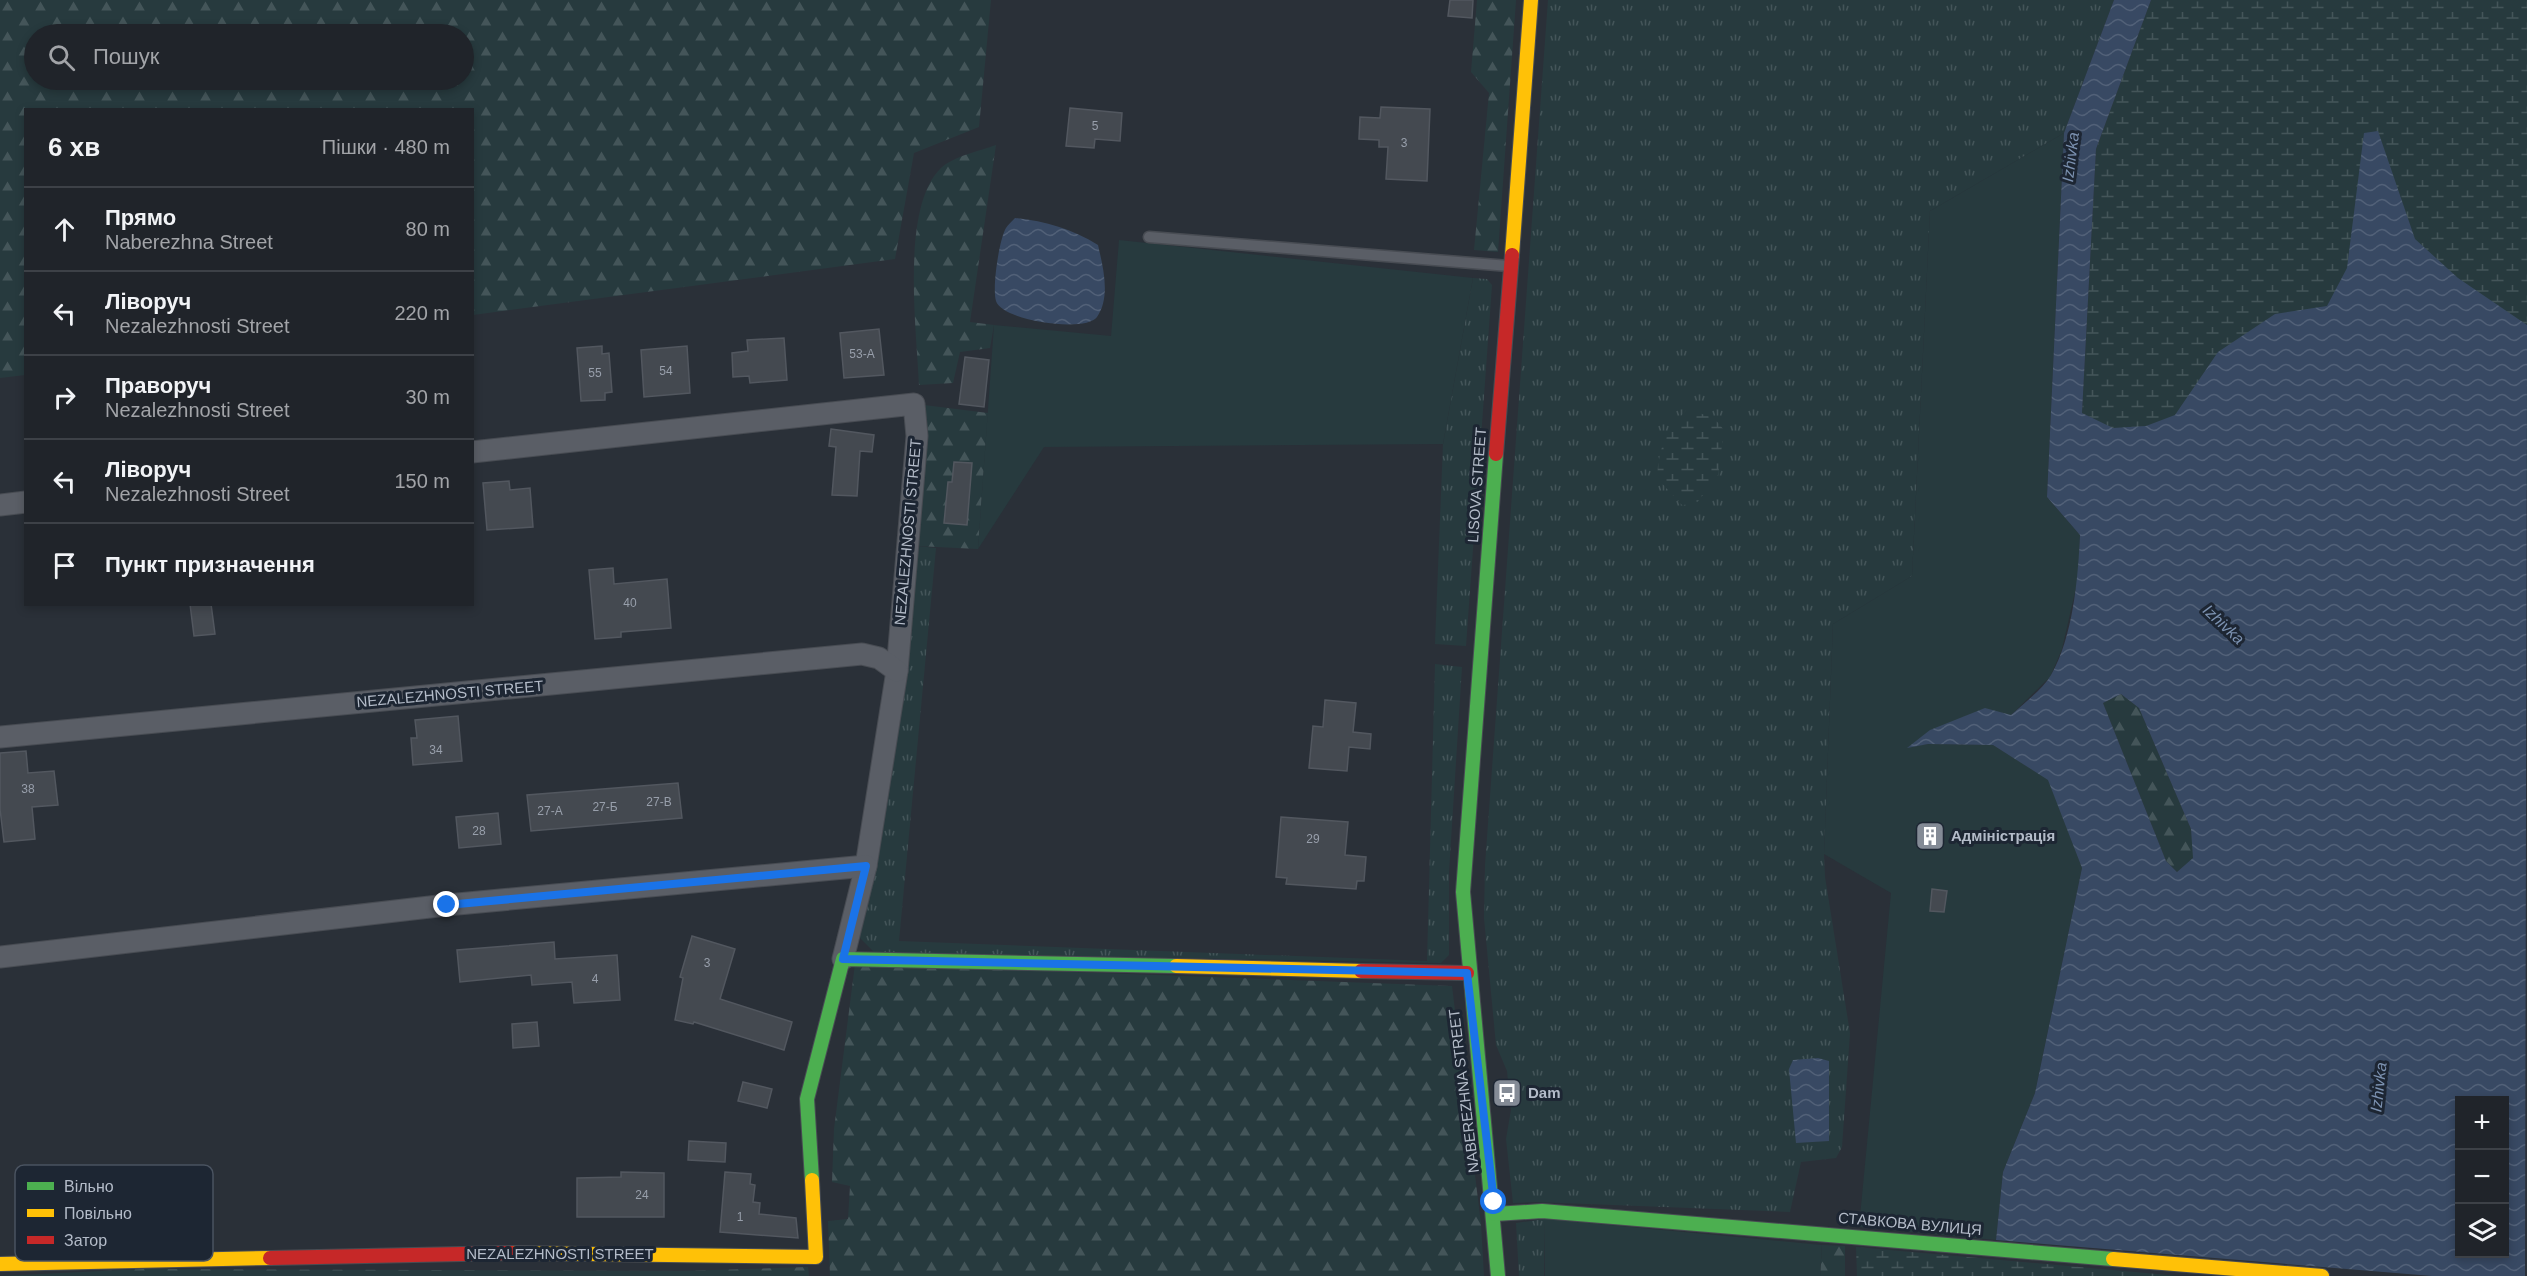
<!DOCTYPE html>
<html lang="uk">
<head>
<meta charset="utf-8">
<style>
	body { margin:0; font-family:Helvetica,sans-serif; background:#2d3036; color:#f1f3f6 }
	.controls { position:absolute; right:18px; bottom:18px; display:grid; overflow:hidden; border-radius:0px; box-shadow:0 3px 9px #0003 }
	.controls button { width:54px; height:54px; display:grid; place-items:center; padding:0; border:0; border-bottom:2px solid #3d4147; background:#20242a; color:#f1f3f6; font:30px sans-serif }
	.stop { position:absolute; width:18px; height:18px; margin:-14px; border:4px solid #1a73e8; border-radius:50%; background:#fff }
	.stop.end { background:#1a73e8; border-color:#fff; box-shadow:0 2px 6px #0008 }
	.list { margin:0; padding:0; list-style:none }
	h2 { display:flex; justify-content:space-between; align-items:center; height:78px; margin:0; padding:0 24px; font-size:26px }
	h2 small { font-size:20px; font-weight:400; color:#a2a4a8 }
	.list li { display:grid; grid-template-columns:39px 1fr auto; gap:18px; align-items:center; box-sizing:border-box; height:84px; padding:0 24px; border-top:2px solid #3d4147 }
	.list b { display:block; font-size:22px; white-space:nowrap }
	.list p { margin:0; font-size:20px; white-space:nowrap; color:#a2a4a8 }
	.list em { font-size:20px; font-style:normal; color:#a2a4a8 }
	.icon { flex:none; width:33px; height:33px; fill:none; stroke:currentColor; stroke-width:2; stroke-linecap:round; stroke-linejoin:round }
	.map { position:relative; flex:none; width:2527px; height:1276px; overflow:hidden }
	.search { position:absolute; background:#20242a; box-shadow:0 3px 9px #0003; left:24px; top:24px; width:450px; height:66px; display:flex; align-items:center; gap:15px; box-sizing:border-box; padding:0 21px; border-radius:33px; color:#a2a4a8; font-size:22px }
	.panel { position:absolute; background:#20242a; box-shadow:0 3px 9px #0003; left:24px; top:108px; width:450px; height:498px; border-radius:0px }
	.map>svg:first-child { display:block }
	.grass { fill:url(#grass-tufts) }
	.forest { fill:url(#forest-firs); fill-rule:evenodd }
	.wetland { fill:url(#wetland-marsh) }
	.green { fill:#273a3e }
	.water { fill:url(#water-waves); fill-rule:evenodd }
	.building { fill:#444950; stroke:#52575f; stroke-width:1.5 }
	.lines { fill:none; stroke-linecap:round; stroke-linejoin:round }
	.lane-casing { stroke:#484c53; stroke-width:13 }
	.street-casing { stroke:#484c53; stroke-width:23 }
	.fast-casing { stroke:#484c53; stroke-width:16 }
	.slow-casing { stroke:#484c53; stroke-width:16 }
	.jam-casing { stroke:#484c53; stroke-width:16 }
	.lane { stroke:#5a5e66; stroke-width:10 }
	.street { stroke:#5a5e66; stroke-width:21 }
	.fast { stroke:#4caf50; stroke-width:14 }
	.slow { stroke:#ffc107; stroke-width:14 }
	.jam { stroke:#c62828; stroke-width:14 }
	.route { stroke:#1a73e8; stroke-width:8 }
	.labels { text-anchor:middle; stroke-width:6; stroke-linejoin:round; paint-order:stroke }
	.number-label { font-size:12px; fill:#989fab }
	.street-label { font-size:15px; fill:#b4bcc9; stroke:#1d2633 }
	.poi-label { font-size:15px; font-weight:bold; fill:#b4bcc9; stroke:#1d2633; text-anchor:start }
	.water-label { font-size:16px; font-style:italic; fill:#7c92b1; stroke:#1d2633 }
	.key { fill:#1d2633; stroke:#4a5360; stroke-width:1.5 }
	.key-label { font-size:16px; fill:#b4bcc9 }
</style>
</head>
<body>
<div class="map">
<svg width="2527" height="1276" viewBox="0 0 2527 1276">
	<defs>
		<pattern id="grass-tufts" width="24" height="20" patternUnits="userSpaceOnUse" patternTransform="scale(1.5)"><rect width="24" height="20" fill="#273a3e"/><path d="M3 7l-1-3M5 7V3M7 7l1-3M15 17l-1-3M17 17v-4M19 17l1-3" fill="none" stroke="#445559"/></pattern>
		<pattern id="forest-firs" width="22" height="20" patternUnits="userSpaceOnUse" patternTransform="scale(1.5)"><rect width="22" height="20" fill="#273a3e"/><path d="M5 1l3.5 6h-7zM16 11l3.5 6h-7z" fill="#445559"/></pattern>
		<pattern id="wetland-marsh" width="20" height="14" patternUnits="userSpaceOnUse" patternTransform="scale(1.5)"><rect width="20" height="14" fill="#273a3e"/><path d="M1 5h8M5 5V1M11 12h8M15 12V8" fill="none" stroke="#445559"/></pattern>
		<pattern id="water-waves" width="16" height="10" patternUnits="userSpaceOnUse" patternTransform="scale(1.5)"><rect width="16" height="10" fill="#384963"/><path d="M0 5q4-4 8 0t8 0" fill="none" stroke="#526178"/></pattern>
	</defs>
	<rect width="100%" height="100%" fill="#2a3038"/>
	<g class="grass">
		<polygon points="1548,0 2114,0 2064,133 1930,211 1912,576 1833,624 1824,854 1825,877 1850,1033 1842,1147 1836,1158 1801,1162 1790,1212 1536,1202 1513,1203 1506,1139 1511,1110 1507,1071 1496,1045 1484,918 1485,865"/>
		<polygon points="1473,278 1487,279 1492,285 1466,646 1435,644 1443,444"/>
		<polygon points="916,546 936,548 899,941 1427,961 1435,664 1462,667 1449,872 1449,955 1441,963 874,952 859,937"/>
		<polygon points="1545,1219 1544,1276 1519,1276 1516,1223"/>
	</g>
	<g class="forest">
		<path d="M0,0H991L979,127L914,153L895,259L473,315L472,110H26L25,375L0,378ZM34,34H464V80H34Z"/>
		<polygon points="1477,0 1516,0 1498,252 1474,250 1489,93 1471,72"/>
		<path d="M996,145L970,322L994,325L990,348L960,352L953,383L919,385C917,332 900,207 941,168C954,156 980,151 996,145Z"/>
		<polygon points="924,405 988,413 978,549 916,546"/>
		<polygon points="2121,694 2139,708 2191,829 2194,858 2177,872 2166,861 2103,703"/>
		<polygon points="855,964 1452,986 1481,1224 1484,1276 830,1276 828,1221 848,1219 850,1186 832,1182 834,1129"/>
		<polygon points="1822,1245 1845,1246 1845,1276 1820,1276"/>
		<polygon points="808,1267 809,1276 0,1276 143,1269 682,1271"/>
	</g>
	<g class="wetland">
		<polygon points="2151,0 2527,0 2527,490 2182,465 2082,413 2096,149"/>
		<path d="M1687,409L1714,418L1724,430L1718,475L1696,504L1682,505L1657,478C1659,444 1666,434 1687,409Z"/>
		<polygon points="1856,1247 2179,1276 1857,1276"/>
	</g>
	<g class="green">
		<polygon points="2064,133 2047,497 2080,535 2078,579 2062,649 2050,677 2011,715 1908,747 1928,744 1993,745 2049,780 2082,868 2035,1093 2003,1172 1996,1240 1859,1227 1891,893 1824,854 1833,624 1912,576 1930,211"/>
		<polygon points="1119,240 1473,278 1443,444 1044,447 978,549 994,325 1111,336"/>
		<polygon points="1545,1219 1822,1245 1820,1276 1545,1276"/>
	</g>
	<g class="water">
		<path d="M2114,0H2151L2096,149L2082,413L2113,428L2146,426L2175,415L2218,352L2275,314L2327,306L2347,268L2364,133L2378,131L2415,239L2458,278L2527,325L2525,1276H2432L1996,1240L2003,1172L2035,1093L2082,868L2048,780L1993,745L1928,744L1907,748L1930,730L1985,708L2011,715C2024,703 2042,690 2051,675C2073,637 2078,579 2080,535L2047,497L2064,133ZM2121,694L2139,708L2191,829L2193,858L2177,872L2166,861L2103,703ZM2460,1100H2504V1254H2460Z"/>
		<path d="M1015,218C1045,221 1072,229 1098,245C1103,267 1111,297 1097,317C1086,333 1002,321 996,301C992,288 999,240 1006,228C1008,225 1012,221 1015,218Z"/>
		<polygon points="1818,1058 1829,1061 1829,1141 1796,1143 1789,1069 1793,1060"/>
	</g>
	<g class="building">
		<polygon points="1450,0 1473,0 1472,18 1448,16"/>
		<polygon points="1381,107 1430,109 1427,181 1386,179 1388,147 1379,147 1379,140 1359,139 1360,117 1380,118"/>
		<polygon points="1070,108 1122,113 1120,141 1095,139 1094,148 1066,146"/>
		<polygon points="879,329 884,375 844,378 840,333"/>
		<polygon points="784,338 787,380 750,383 749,376 733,377 732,353 748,351 747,340"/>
		<polygon points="602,346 602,354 609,353 612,392 605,393 605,400 581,401 577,348"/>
		<polygon points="687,346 690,393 644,397 641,350"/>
		<polygon points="965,357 989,360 984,407 959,404"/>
		<polygon points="831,429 874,435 872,452 860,451 857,496 832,495 836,447 829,446"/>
		<polygon points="954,462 972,463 967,525 944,523 948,482 952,482"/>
		<polygon points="509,481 510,490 530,488 533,527 487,530 483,483"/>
		<polygon points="613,568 614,584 667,579 671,628 621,632 621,637 595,639 589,570"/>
		<polygon points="190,604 211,604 215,634 194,636"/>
		<polygon points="1325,700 1356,703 1353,732 1371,734 1370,749 1349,747 1347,771 1309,768 1313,726 1323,727"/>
		<polygon points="458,716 462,761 413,765 411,738 417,738 415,720"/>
		<polygon points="26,751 28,773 54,771 58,805 32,807 35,839 4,842 0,809 0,753"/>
		<polygon points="678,783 682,818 531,831 527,795"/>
		<polygon points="498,813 501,844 459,848 456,817"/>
		<polygon points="1281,817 1348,822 1345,855 1366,857 1364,881 1357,881 1356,889 1286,884 1287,878 1276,877"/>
		<polygon points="1932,889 1947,891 1944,912 1930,911"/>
		<polygon points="692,936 735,949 720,999 792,1022 784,1050 694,1022 693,1024 675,1020 683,978 680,977"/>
		<polygon points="554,942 555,959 617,955 620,1000 574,1003 572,982 532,985 531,975 460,982 457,950"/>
		<polygon points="537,1022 539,1046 513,1048 512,1024"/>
		<polygon points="743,1082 772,1089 767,1108 738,1101"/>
		<polygon points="689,1141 726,1143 725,1162 688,1160"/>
		<polygon points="621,1172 664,1173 664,1217 577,1217 577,1178 621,1177"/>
		<polygon points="725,1172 751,1174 750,1184 755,1185 753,1202 760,1203 759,1214 796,1218 798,1238 720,1232"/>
	</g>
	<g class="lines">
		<g class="lane-casing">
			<polyline id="lane" points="1149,237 1509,266"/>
		</g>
		<g class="street-casing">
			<g id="street">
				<polyline points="472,452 914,404 917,436 897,671 866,866 843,959"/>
				<polyline points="0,505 26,502"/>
				<polyline points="0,737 862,654 879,658 897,671"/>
				<polyline points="0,957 447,905 866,866"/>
			</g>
		</g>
		<g class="fast-casing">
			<g id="fast">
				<polyline points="1496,454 1463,892 1498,1276"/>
				<polyline points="812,1180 807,1099 843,959 1176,966"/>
				<polyline points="1495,1214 1542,1211 2113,1259"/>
			</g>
		</g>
		<g class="slow-casing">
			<g id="slow">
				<polyline points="1512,255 1531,0"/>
				<polyline points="1176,966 1361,971"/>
				<polyline points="512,1253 816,1257 812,1180"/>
				<polyline points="2113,1259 2322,1276"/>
				<polyline points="0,1264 270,1258"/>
			</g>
		</g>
		<g class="jam-casing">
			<g id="jam">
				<polyline points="1496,454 1512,255"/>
				<polyline points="1361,971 1467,973"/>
				<polyline points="270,1258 512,1253"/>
			</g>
		</g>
		<use href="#lane" class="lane"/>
		<use href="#street" class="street"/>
		<use href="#fast" class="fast"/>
		<use href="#slow" class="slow"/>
		<use href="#jam" class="jam"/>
	</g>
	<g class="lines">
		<polyline class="route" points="447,905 866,866 843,959 1467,973 1494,1202"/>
	</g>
	<defs>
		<g id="building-square" transform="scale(1.5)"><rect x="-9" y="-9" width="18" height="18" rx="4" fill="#848b96" stroke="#1d2633"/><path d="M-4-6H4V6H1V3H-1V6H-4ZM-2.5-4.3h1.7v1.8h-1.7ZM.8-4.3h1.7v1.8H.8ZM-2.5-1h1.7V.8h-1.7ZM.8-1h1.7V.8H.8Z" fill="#fff"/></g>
		<g id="bus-square" transform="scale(1.5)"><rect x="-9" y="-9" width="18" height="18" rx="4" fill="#848b96" stroke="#1d2633"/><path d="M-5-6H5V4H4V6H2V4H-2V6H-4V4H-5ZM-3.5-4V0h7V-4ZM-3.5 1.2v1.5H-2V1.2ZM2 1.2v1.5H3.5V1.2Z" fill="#fff"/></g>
	</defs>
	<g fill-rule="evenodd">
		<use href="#building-square" x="1930" y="836"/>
		<use href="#bus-square" x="1507" y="1093"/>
	</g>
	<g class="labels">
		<g class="number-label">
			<text x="1095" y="130">5</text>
			<text x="1404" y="147">3</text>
			<text x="862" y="358">53-А</text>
			<text x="666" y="375">54</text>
			<text x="595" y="377">55</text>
			<text x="630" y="607">40</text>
			<text x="436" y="754">34</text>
			<text x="28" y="793">38</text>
			<text x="659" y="806">27-В</text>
			<text x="605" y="811">27-Б</text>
			<text x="550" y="815">27-А</text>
			<text x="479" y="835">28</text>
			<text x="1313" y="843">29</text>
			<text x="707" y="967">3</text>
			<text x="595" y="983">4</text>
			<text x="642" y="1199">24</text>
			<text x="740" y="1221">1</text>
		</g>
		<g class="street-label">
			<text transform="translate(1477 485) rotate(-86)" y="5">LISOVA STREET</text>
			<text transform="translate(908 532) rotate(-85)" y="5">NEZALEZHNOSTI STREET</text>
			<text transform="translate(450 694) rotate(-5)" y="5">NEZALEZHNOSTI STREET</text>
			<text transform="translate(1464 1091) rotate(-97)" y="5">NABEREZHNA STREET</text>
			<text transform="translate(1910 1224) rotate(5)" y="5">СТАВКОВА ВУЛИЦЯ</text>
			<text x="560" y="1259">NEZALEZHNOSTI STREET</text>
		</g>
		<g class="poi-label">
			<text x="1951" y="841">Адміністрація</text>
			<text x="1528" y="1098">Dam</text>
		</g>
		<g class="water-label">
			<text transform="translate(2070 157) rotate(-83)" y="6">Izhivka</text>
			<text transform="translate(2224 624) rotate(43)" y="6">Izhivka</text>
			<text transform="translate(2378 1087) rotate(-84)" y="6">Izhivka</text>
		</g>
	</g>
	<rect x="15" y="1165" width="198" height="96" rx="9" class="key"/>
	<rect x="27" y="1182" width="27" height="8" fill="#4caf50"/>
	<rect x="27" y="1209" width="27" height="8" fill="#ffc107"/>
	<rect x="27" y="1236" width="27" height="8" fill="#c62828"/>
	<g class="key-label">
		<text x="64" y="1192">Вільно</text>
		<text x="64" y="1219">Повільно</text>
		<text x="64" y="1246">Затор</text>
	</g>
</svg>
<div class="controls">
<button>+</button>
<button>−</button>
<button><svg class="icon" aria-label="layers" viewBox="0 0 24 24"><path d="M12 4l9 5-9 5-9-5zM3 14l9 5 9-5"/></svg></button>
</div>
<div class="stop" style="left:1494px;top:1202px"></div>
<div class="stop end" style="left:447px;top:905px"></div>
<div class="search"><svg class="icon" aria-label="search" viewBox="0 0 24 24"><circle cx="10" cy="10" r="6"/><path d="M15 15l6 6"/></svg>Пошук</div>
<section class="panel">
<h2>6 хв<small>Пішки · 480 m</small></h2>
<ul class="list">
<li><svg class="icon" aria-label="ahead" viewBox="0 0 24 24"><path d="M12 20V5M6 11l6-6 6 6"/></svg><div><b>Прямо</b><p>Naberezhna Street</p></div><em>80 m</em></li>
<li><svg class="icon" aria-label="left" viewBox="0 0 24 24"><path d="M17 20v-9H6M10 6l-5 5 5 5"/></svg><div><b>Ліворуч</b><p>Nezalezhnosti Street</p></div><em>220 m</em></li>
<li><svg class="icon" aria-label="right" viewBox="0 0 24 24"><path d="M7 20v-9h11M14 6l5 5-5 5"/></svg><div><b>Праворуч</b><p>Nezalezhnosti Street</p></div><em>30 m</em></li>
<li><svg class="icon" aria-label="left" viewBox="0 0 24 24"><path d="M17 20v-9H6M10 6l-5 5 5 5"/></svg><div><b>Ліворуч</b><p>Nezalezhnosti Street</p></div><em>150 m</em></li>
<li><svg class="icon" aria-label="arrive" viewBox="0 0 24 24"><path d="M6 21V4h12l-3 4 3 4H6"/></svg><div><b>Пункт призначення</b></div></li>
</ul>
</section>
</div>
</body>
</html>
